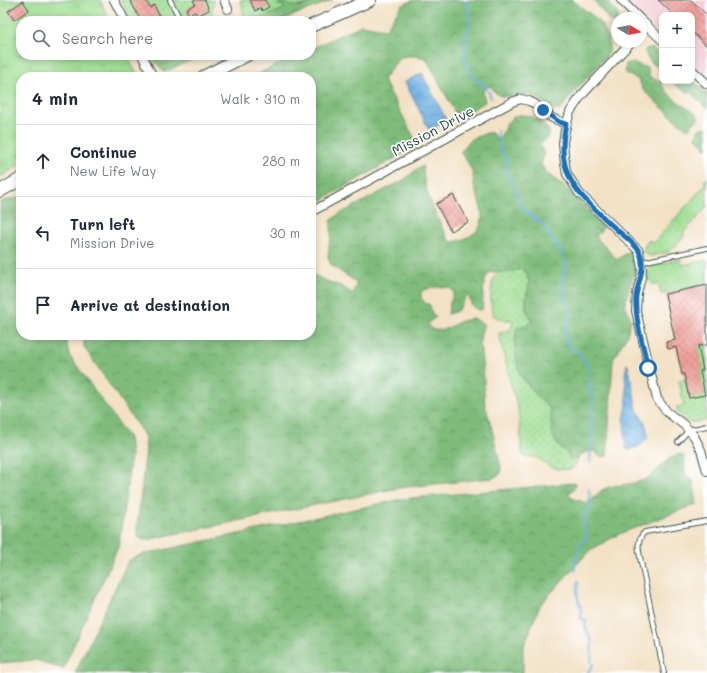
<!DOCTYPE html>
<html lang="en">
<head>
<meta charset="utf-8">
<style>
	body { margin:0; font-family:Mali,sans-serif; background:#f2f2f3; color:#1f2937 }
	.controls { position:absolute; right:12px; top:12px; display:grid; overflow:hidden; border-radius:8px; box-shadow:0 2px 6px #0003 }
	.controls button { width:36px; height:36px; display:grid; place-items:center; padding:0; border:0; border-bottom:1px solid #e0e1e3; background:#fff; color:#1f2937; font:20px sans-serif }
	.compass { position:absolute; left:611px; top:12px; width:36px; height:36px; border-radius:50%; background:#fff; box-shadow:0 2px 6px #0003; rotate:100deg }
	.stop { position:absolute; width:12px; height:12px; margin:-9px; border:3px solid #1f6fb2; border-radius:50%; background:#fff }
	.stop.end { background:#1f6fb2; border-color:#fff; box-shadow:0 1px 4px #0008 }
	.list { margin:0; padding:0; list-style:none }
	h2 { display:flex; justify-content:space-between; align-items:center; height:52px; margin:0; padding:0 16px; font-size:17px }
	h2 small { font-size:13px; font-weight:400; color:#747a83 }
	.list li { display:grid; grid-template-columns:26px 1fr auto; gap:12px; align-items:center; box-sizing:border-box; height:72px; padding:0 16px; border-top:1px solid #e0e1e3 }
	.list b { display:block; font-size:15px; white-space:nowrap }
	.list p { margin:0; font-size:13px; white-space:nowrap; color:#747a83 }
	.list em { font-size:13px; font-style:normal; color:#747a83 }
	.icon { flex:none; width:22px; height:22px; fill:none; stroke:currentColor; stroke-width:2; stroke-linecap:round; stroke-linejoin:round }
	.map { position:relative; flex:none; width:707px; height:673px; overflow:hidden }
	.search { position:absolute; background:#fff; box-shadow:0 2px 6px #0003; left:16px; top:16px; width:300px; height:44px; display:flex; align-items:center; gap:10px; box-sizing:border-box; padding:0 14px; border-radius:16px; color:#747a83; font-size:15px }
	.panel { position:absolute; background:#fff; box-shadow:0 2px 6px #0003; left:16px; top:72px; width:300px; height:268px; border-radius:16px }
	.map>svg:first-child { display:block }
	.built { fill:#f6cfd9 }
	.grass { fill:url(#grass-dots); stroke:#5f8d63 }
	.forest { fill:url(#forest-crowns); stroke:#4f7c58 }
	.park { fill:url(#park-tufts); stroke:#5f8d63 }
	.water { fill:url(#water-waves); stroke:#46768a }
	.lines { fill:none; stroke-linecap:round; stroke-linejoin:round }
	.stream { stroke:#6dafe1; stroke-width:2 }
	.building { fill:url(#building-cross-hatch) }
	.service-casing { stroke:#3f564a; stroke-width:6 }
	.minor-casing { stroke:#3f564a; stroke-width:10 }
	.primary-casing { stroke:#3f564a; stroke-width:14 }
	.service { stroke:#fff; stroke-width:4 }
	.minor { stroke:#fff; stroke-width:8 }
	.primary { stroke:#fff; stroke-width:12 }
	.route { stroke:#1f6fb2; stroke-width:5 }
	.labels { text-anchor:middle; stroke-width:3.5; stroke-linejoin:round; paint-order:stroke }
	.street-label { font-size:14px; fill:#1f3d34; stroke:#fff }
</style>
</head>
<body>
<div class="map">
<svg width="707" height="673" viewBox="0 0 707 673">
	<defs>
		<pattern id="grass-dots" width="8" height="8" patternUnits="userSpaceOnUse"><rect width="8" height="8" fill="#9fdd92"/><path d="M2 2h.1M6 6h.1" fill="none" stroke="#88bf7e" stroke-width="1.8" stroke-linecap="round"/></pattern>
		<pattern id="forest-crowns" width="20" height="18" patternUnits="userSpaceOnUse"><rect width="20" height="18" fill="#7fbc7c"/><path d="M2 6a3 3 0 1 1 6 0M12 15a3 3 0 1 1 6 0" fill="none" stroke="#679a66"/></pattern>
		<pattern id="park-tufts" width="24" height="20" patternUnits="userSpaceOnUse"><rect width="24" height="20" fill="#9fdd92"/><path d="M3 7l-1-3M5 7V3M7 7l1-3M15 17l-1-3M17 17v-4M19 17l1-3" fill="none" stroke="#88bf7e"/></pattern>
		<pattern id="water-waves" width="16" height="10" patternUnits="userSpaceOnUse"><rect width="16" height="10" fill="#6dafe1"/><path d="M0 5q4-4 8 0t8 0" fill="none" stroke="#5990b7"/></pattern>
		<pattern id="building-cross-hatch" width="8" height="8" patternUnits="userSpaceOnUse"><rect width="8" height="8" fill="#f09b94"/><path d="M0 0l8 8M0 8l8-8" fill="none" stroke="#c2807a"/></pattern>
	</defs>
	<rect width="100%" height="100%" fill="#fff"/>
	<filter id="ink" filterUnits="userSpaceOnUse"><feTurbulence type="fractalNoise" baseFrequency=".025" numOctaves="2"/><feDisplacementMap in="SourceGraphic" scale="8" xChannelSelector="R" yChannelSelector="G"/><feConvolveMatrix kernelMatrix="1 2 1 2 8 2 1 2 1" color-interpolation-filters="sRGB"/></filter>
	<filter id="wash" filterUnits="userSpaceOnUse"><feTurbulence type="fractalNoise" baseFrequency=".012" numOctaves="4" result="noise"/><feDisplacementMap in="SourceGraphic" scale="16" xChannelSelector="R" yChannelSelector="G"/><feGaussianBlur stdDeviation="0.9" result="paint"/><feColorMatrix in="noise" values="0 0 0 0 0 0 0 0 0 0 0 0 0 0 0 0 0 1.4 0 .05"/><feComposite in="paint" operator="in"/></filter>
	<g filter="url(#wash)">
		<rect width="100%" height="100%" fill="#f2e1c4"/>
		<polygon class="built" points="623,0 707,0 707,78 692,64 692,15 662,15 662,36"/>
		<g class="grass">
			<polygon points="121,0 214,0 212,13 215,21 131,21"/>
			<path d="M240,0H314C305,8 294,6 284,6V9C273,13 253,24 243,15V9Z"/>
			<polygon points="147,55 178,55 174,59 161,64 157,58 151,62"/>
			<path d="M707,178V207L683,233L685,235L669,252L650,256L647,255C641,249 644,246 649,240L653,243L706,184L704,181Z"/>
			<polygon points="681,259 682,265 707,260 707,284 661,294 659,285 653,284 647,278 649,267"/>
			<path d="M518,269L525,270C534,288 524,291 526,307C526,313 531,316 532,321L529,324L522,326L515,343L521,376L544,404L550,408L559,446L576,459L579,455C578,459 577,464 574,467C569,472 555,469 549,466C544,463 541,459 535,457C532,456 529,457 525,457L522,453L518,408L510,382L499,333L509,330L512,326L513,321L511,320C503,321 498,319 492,314C491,304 488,277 500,272C506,270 509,273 518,269Z"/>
			<path d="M707,345V420C697,422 691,425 683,418C679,414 677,412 677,407L684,406L679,380L685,379L689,398L704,395L700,371L703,370L698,346Z"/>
		</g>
		<g class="forest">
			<path d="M314,0H333L279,21H240L243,15C253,24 273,13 284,9V6L278,5L280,1C291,7 304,10 314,0Z"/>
			<path d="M413,0H572C592,16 611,25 609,53L564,104C563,107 562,110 558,110C553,111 538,97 530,95C520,92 507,100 499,95C495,93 493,89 490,86L484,89L483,93L485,102L458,118L426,58C396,52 400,59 383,79L418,145L311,206V77H251L298,55H311V49L361,25L386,29L401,6Z"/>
			<polygon points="594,0 607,0 615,10 619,18 617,18 617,26 608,19"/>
			<path d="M648,48L653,49L662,56V70C654,65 646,59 645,50Z"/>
			<polygon points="178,55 203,55 164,72 154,60 157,58 162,63 174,59"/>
			<path d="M628,63H634L648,68C649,77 651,79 660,81C667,97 683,105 696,114L699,118L688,129L678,122L643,90L639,80L627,74L625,71L626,64Z"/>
			<polygon points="692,80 707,94 707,109 691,93 681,89 672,81 692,81"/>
			<path d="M518,115C532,114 539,121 549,130V136L540,145L544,155L541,164L546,173L565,187L604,226L596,237L617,260L630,250L635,269L625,303L631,320L627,335L613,360L607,456C601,458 598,455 594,451C584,450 579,458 570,460L567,452L559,446L553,437L550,408C542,402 528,386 522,377C516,369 513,338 517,328L529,324L532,321C531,316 526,313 526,307C524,292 534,286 525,270L518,269L511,272H490C481,280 484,298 482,310C471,310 471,303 468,294L457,311L448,314L450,303L454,293L451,288C439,286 432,287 421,291V298L425,303L430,305C431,310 431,314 436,317L428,323L430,328C441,334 451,326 461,321C465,320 470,319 474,318L484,325L481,332L480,343L484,381V393L485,405L490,421L501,467L500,474L493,478L398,488L146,540L138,537L137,529L146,448L144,435L84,347V335H311V274L334,284L343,287L353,294L356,286V282L331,265L328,257L329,245L331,238V221L338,215L405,179L418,168L423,166C423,192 437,216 448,239L452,242C459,241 464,239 470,236C491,224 479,204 474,186C473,180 474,176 472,171C470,167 467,160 464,157C463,155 461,154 460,153L471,139L487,133H492L498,139C507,130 503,121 518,115Z"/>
			<polygon points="703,127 707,128 707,149 696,138 698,130"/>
			<polygon points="21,197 21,335 68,335 66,339 69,355 129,438 131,455 119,545 63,669 36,660 0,663 0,202"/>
			<path d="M679,454L683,455C688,466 679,470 693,481L697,504L619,534L589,551L540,605L523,648V673H75L128,561L140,555L402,499L575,483L576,486L568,495L574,499L587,503C594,500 598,491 606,488C619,484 634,485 646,479C659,472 663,460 679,454Z"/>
		</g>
		<polygon class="park" points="0,0 100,0 110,21 21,21 21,55 127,55 138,77 21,77 21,164 0,177"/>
		<g class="water">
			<polygon points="422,73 447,121 429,130 405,82"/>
			<path d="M627,364L629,368L637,410L645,422L648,435C647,443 635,449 628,450L626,449L624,420L627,404L625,375Z"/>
		</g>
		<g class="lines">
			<g class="stream">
				<path d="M465,0C476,22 461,40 465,61C468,80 486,79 491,98"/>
				<path d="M497,130L500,149L508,163L506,169L507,174L511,178L520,204L525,211L544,226L556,244L559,246C560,252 564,257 566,263C567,269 562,274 562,280C562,284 564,286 564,289C564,292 563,296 564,299C566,305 570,308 570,316C571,320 567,322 566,326C563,338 569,350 580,353L584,359L589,370V388L593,400L590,463"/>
				<path d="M575,571C575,566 578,549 580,545C582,542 585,540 587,538L583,517L590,504L589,489"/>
				<polyline points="578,581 577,595 581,609 581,618 587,621 585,626 592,642 591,662 593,665 588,672 589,673"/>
			</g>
		</g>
		<g id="blocks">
			<g class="building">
				<polygon points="130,0 146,0 150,8 154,5 162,21 141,21"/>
				<polygon points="193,0 205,0 209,10 197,16 195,12 189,15 186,9 195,4"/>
				<polygon points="250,0 265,0 269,7 262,11 261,8 255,11"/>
				<polygon points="658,0 691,0 707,15 707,46 692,32 692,15 674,15"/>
				<polygon points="23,1 29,10 14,20 8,11"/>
				<polygon points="453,195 468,222 451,231 436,204"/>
				<polygon points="707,285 707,345 698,346 703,370 700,371 705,395 689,398 684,374 682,374 676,347 668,349 666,342 675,340 665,294"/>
			</g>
		</g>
	</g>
	<g filter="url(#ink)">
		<use href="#blocks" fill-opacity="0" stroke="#3f564a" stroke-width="1"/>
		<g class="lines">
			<g class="service-casing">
				<g id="service">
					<polyline points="170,0 181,21"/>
					<polyline points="642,262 707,248"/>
					<polyline points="678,442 689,430 707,426"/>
					<path d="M664,673L640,557C638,548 637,539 645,532L707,521"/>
				</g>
			</g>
			<g class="minor-casing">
				<g id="minor">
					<polyline points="114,0 125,21"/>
					<polyline points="224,0 228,9"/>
					<polyline points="621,0 639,18"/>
					<polyline points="641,20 662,40"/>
					<polyline points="641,31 646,25"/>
					<polyline points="631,42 581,96 570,112 565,130 563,143 565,164 567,174 579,193 639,251 642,269 641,278 637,293 636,311 657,399 667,412 684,425 694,436 701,450 707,471"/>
					<polyline points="142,55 153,77"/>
					<polyline points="692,70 707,84"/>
					<polyline points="311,212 512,102 521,99 529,101 535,104 552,118 566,124"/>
				</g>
			</g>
			<g class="primary-casing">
				<g id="primary">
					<polyline points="311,26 370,0"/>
					<polyline points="203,77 247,55"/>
					<polyline points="0,191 21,179"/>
				</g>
			</g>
			<use href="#service" class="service"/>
			<use href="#minor" class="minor"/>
			<use href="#primary" class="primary"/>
		</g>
	</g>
	<g class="lines" filter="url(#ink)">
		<path class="route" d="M543,110L559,122L566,124C553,177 582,197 617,230C624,236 634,243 639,251C647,266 638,281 636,296C634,317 644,347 648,368"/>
	</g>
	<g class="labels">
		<g class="street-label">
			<text transform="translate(433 131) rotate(-28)" y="5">Mission Drive</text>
		</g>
	</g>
</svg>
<div class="controls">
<button>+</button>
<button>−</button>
</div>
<svg class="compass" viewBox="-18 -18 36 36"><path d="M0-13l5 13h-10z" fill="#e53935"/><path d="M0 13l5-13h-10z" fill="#747a83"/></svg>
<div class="stop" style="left:648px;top:368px"></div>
<div class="stop end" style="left:543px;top:110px"></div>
<div class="search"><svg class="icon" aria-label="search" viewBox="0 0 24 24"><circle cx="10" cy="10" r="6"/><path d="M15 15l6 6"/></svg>Search here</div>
<section class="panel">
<h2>4 min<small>Walk · 310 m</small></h2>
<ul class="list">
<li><svg class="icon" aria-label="ahead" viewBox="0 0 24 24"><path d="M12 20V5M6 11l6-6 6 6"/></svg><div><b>Continue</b><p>New Life Way</p></div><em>280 m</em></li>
<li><svg class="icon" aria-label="left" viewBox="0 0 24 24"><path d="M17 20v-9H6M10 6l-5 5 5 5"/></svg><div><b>Turn left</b><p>Mission Drive</p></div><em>30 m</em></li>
<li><svg class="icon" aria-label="arrive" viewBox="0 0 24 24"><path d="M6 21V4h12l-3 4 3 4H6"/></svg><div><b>Arrive at destination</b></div></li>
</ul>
</section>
</div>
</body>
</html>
